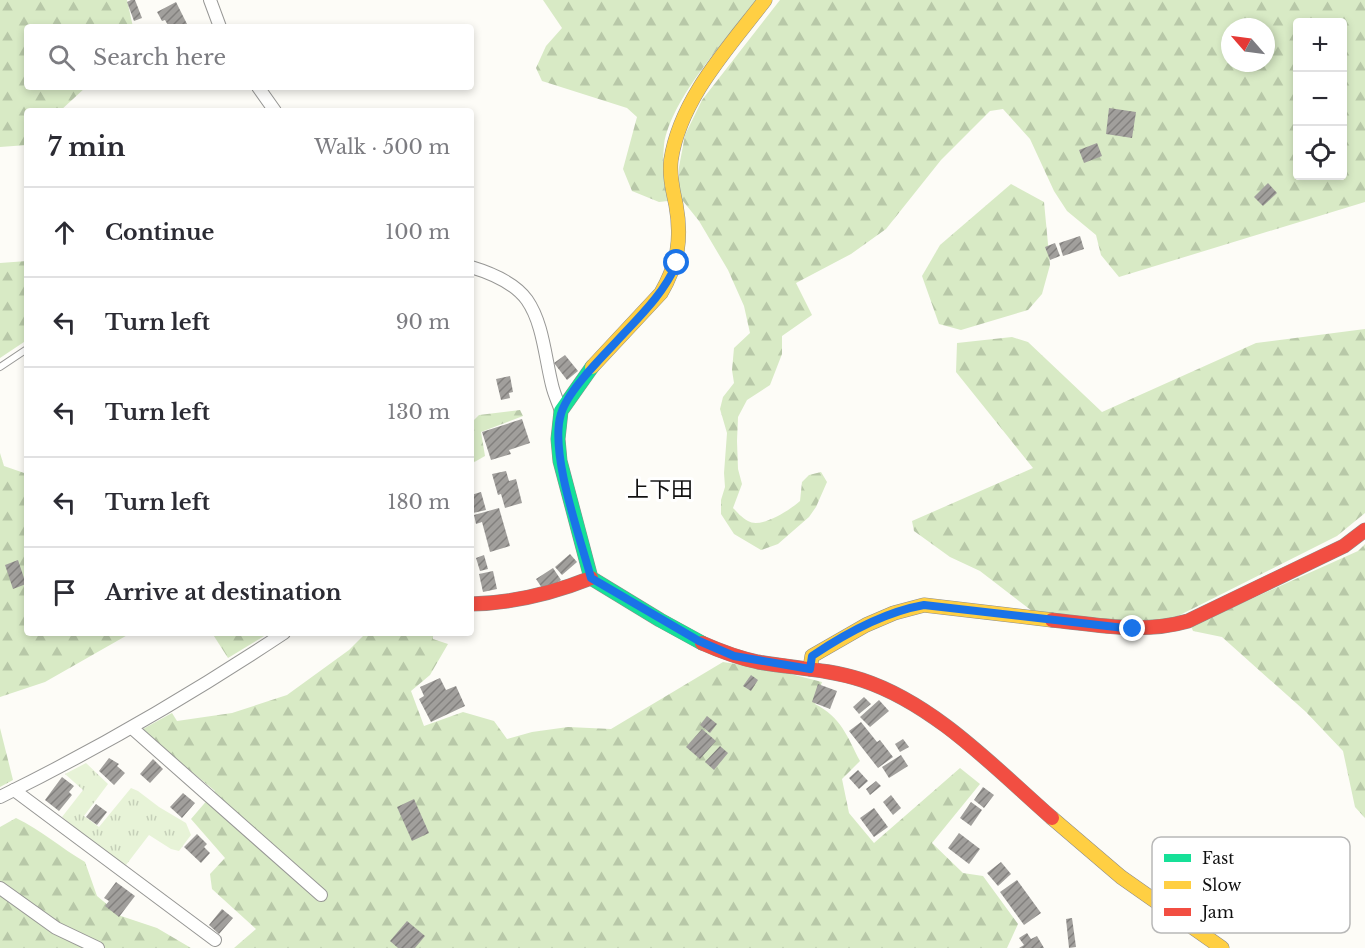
<!DOCTYPE html>
<html lang="en">
<head>
<meta charset="utf-8">
<style>
	body { margin:0; font-family:"Libre Baskerville","Noto Sans JP",serif; background:#f7f7f7; color:#2b2b33 }
	.controls { position:absolute; right:18px; top:18px; display:grid; overflow:hidden; border-radius:6px; box-shadow:0 3px 9px #0003 }
	.controls button { width:54px; height:54px; display:grid; place-items:center; padding:0; border:0; border-bottom:2px solid #e1e1e2; background:#fff; color:#2b2b33; font:30px sans-serif }
	.compass { position:absolute; left:1221px; top:18px; width:54px; height:54px; border-radius:50%; background:#fff; box-shadow:0 3px 9px #0003; rotate:298deg }
	.stop { position:absolute; width:18px; height:18px; margin:-14px; border:4px solid #1a73e8; border-radius:50%; background:#fff }
	.stop.end { background:#1a73e8; border-color:#fff; box-shadow:0 2px 6px #0008 }
	.list { margin:0; padding:0; list-style:none }
	h2 { display:flex; justify-content:space-between; align-items:center; height:78px; margin:0; padding:0 24px; font-size:26px }
	h2 small { font-size:20px; font-weight:400; color:#7c7c81 }
	.list li { display:grid; grid-template-columns:39px 1fr auto; gap:18px; align-items:center; box-sizing:border-box; height:90px; padding:0 24px; border-top:2px solid #e1e1e2 }
	.list b { display:block; font-size:22px; white-space:nowrap }
	.list em { font-size:20px; font-style:normal; color:#7c7c81 }
	.icon { flex:none; width:33px; height:33px; fill:none; stroke:currentColor; stroke-width:2; stroke-linecap:round; stroke-linejoin:round }
	.map { position:relative; flex:none; width:1365px; height:948px; overflow:hidden }
	.search { position:absolute; background:#fff; box-shadow:0 3px 9px #0003; left:24px; top:24px; width:450px; height:66px; display:flex; align-items:center; gap:15px; box-sizing:border-box; padding:0 21px; border-radius:6px; color:#7c7c81; font-size:22px }
	.panel { position:absolute; background:#fff; box-shadow:0 3px 9px #0003; left:24px; top:108px; width:450px; height:528px; border-radius:6px }
	.map>svg:first-child { display:block }
	.grass { fill:url(#grass-tufts) }
	.forest { fill:url(#forest-firs); fill-rule:evenodd }
	.building { fill:url(#building-hatch) }
	.lines { fill:none; stroke-linecap:round; stroke-linejoin:round }
	.lane-casing { stroke:#979795; stroke-width:8 }
	.street-casing { stroke:#979795; stroke-width:14 }
	.fast-casing { stroke:#8e8d8b; stroke-width:15 }
	.slow-casing { stroke:#8e8d8b; stroke-width:15 }
	.jam-casing { stroke:#8e8d8b; stroke-width:15 }
	.lane { stroke:#fffffe; stroke-width:6 }
	.street { stroke:#fffffe; stroke-width:12 }
	.fast { stroke:#16e098; stroke-width:14 }
	.slow { stroke:#ffcf43; stroke-width:14 }
	.jam { stroke:#f24e42; stroke-width:14 }
	.route { stroke:#1a73e8; stroke-width:8 }
	.labels { text-anchor:middle; stroke-width:6; stroke-linejoin:round; paint-order:stroke }
	.neighbourhood-label { font-size:22px; fill:#111; stroke:#fff }
	.key { fill:#fff; stroke:#b8b8b8; stroke-width:1.5 }
	.key-label { font-size:16px; fill:#111 }
</style>
</head>
<body>
<div class="map">
<svg width="1365" height="948" viewBox="0 0 1365 948">
	<defs>
		<pattern id="grass-tufts" width="24" height="20" patternUnits="userSpaceOnUse" patternTransform="scale(1.5)"><rect width="24" height="20" fill="#e7f3d7"/><path d="M3 7l-1-3M5 7V3M7 7l1-3M15 17l-1-3M17 17v-4M19 17l1-3" fill="none" stroke="#c5cfb8"/></pattern>
		<pattern id="forest-firs" width="22" height="20" patternUnits="userSpaceOnUse" patternTransform="scale(1.5)"><rect width="22" height="20" fill="#d8eac5"/><path d="M5 1l3.5 6h-7zM16 11l3.5 6h-7z" fill="#b8c8a8"/></pattern>
		<pattern id="building-hatch" width="6" height="6" patternUnits="userSpaceOnUse" patternTransform="scale(1.5)"><rect width="6" height="6" fill="#a19f9c"/><path d="M-1 1l2-2M0 6l6-6M5 7l2-2" fill="none" stroke="#82807e"/></pattern>
	</defs>
	<rect width="100%" height="100%" fill="#fdfcf7"/>
	<polygon class="grass" points="86,763 108,784 84,816 99,827 131,788 138,791 159,807 186,823 191,835 179,851 171,849 149,835 126,865 108,854 62,817 83,790 65,774"/>
	<g class="forest">
		<polygon points="0,0 127,0 133,27 27,27 27,87 86,87 60,111 27,111 27,145 0,147"/>
		<path d="M543,0H756C728,38 671,98 664,145C662,163 665,182 668,201L659,202L632,191L623,169L637,117L627,108L542,81L536,68L546,46L562,28Z"/>
		<path d="M780,0H1365V202L1119,277L1101,255L1096,235L1067,211L1054,191L1030,139L1003,109L990,111L941,160L886,229L851,254L796,283L812,315L782,336V354L770,385L747,400L738,417L737,441L738,469L742,484L733,508C737,512 742,518 748,521C761,529 790,510 800,501L802,482L809,475L821,472L827,482L816,507L809,517L778,544L761,550L734,534L721,514V500L725,487L724,473L727,433L720,409L723,397L734,383L732,370L734,348L750,333L744,306L728,270L699,221L679,196V167L685,135L702,100ZM1298,22H1342V176H1298ZM1230,27H1266V63H1230Z"/>
		<polygon points="1011,184 1044,202 1050,265 1042,294 1028,310 961,330 939,324 922,276 940,245"/>
		<polygon points="27,261 27,340 0,358 0,263"/>
		<polygon points="1365,329 1365,513 1337,536 1166,622 1127,624 1036,614 980,571 950,557 914,531 912,521 1033,468 956,372 957,343 1012,337 1028,342 1102,412 1256,343"/>
		<polygon points="520,410 523,416 481,432 485,456 471,464 471,423 479,415"/>
		<polygon points="0,453 4,466 27,474 27,633 131,633 45,682 0,697"/>
		<polygon points="1365,544 1365,818 1355,807 1343,751 1306,712 1222,637 1193,631 1191,626 1358,551"/>
		<polygon points="212,633 269,633 228,658"/>
		<path d="M366,633H433V639L448,644L430,675L411,691L424,726L463,712L494,721L507,739L532,732L568,727L611,729L723,662L775,670L822,682L815,704C841,717 847,736 860,761L842,779L849,813L874,843L960,768L980,784L932,843L963,873L983,876L1018,924L1007,948H234L256,929L212,889L210,874L225,858L191,819L215,791L141,730L172,713L177,721L232,713L287,695L349,650Z"/>
		<polygon points="0,728 13,780 0,787"/>
		<path d="M16,818C41,830 61,848 85,862L97,896L121,916L157,928L191,948H0V827Z"/>
	</g>
	<g class="building">
		<polygon points="131,0 135,0 142,18 134,21 127,2"/>
		<polygon points="176,2 188,26 186,27 169,27 165,20 162,21 157,12"/>
		<polygon points="1109,108 1136,112 1132,138 1106,134"/>
		<polygon points="1097,143 1102,156 1084,163 1079,150"/>
		<polygon points="1268,183 1277,193 1263,206 1254,197"/>
		<polygon points="1080,236 1084,249 1063,256 1059,243"/>
		<polygon points="1055,243 1060,256 1050,260 1045,247"/>
		<polygon points="565,355 578,371 567,380 554,363"/>
		<polygon points="510,376 513,392 509,393 510,398 501,400 496,379"/>
		<polygon points="522,419 530,443 509,450 511,454 491,460 482,432"/>
		<polygon points="506,471 509,481 516,479 522,503 505,508 501,494 498,495 492,474"/>
		<polygon points="481,492 486,510 473,513 471,495"/>
		<polygon points="499,508 510,546 490,552 482,522 476,524 474,515"/>
		<polygon points="570,554 577,562 562,575 555,567"/>
		<polygon points="484,555 488,569 480,571 476,558"/>
		<polygon points="18,560 26,584 13,589 5,565"/>
		<polygon points="553,568 561,580 544,591 536,579"/>
		<polygon points="493,571 497,589 483,592 479,574"/>
		<polygon points="751,675 758,680 751,691 743,686"/>
		<polygon points="440,678 446,690 456,686 465,706 431,722 419,699 424,696 420,687"/>
		<polygon points="818,684 837,691 830,709 812,702"/>
		<polygon points="864,697 871,704 859,714 853,707"/>
		<polygon points="879,700 889,711 870,727 860,717"/>
		<polygon points="707,716 717,724 710,733 700,725"/>
		<polygon points="861,722 877,742 880,740 893,757 878,768 849,731"/>
		<polygon points="702,729 716,741 700,759 686,747"/>
		<polygon points="903,739 909,747 900,752 895,744"/>
		<polygon points="720,746 728,753 714,770 705,762"/>
		<polygon points="901,755 908,766 889,778 882,767"/>
		<polygon points="109,758 119,764 117,766 125,773 114,785 99,771"/>
		<polygon points="153,759 163,769 150,783 140,774"/>
		<polygon points="858,770 868,781 859,789 849,778"/>
		<polygon points="62,777 74,786 69,792 72,795 59,811 45,800"/>
		<polygon points="876,781 881,786 870,795 866,789"/>
		<polygon points="983,787 994,795 984,808 974,800"/>
		<polygon points="183,793 195,803 182,818 170,807"/>
		<polygon points="891,795 901,808 893,815 883,802"/>
		<polygon points="414,799 429,833 412,841 397,807"/>
		<polygon points="971,802 982,810 971,826 960,818"/>
		<polygon points="96,804 107,812 97,825 86,817"/>
		<polygon points="874,808 888,827 874,837 860,818"/>
		<polygon points="959,833 980,849 969,864 948,848"/>
		<polygon points="197,834 207,844 204,847 210,853 201,863 184,847"/>
		<polygon points="1001,862 1011,874 998,886 987,873"/>
		<polygon points="1017,880 1041,913 1024,925 1000,892"/>
		<polygon points="116,882 135,896 119,917 105,906 109,901 104,898"/>
		<polygon points="222,909 233,918 219,934 209,925"/>
		<polygon points="1072,918 1076,947 1069,948 1066,919"/>
		<polygon points="407,921 425,936 415,948 398,948 390,941"/>
		<polygon points="1027,933 1031,939 1037,936 1044,948 1019,948 1024,945 1019,938"/>
	</g>
	<g class="lines">
		<g class="lane-casing">
			<polyline id="lane" points="0,367 27,349"/>
		</g>
		<g class="street-casing">
			<g id="street">
				<polyline points="210,0 220,27"/>
				<polyline points="258,87 275,111"/>
				<path d="M471,267C491,273 514,282 527,300C543,323 545,357 552,385C554,394 558,402 561,411"/>
				<polyline points="132,728 321,895"/>
				<polyline points="14,790 215,940"/>
				<path d="M0,797C98,749 192,694 284,633"/>
				<polyline points="0,888 56,928 98,948"/>
			</g>
		</g>
		<g class="fast-casing">
			<polyline id="fast" points="592,367 561,411 558,439 560,461 591,578 660,620 702,643"/>
		</g>
		<g class="slow-casing">
			<g id="slow">
				<path d="M592,367L661,293C678,264 682,238 676,205C673,191 669,175 671,160C680,99 729,47 765,0"/>
				<polyline points="810,669 812,656 866,625 894,613 924,605 1052,620"/>
				<polyline points="1052,818 1121,877 1222,948"/>
			</g>
		</g>
		<g class="jam-casing">
			<g id="jam">
				<path d="M471,604C514,603 551,594 591,578"/>
				<path d="M1052,620C1098,625 1143,634 1188,621L1344,546L1365,530"/>
				<path d="M702,643C720,651 739,658 758,662C793,668 828,669 862,680C935,704 995,768 1052,818"/>
			</g>
		</g>
		<use href="#lane" class="lane"/>
		<use href="#street" class="street"/>
		<use href="#fast" class="fast"/>
		<use href="#slow" class="slow"/>
		<use href="#jam" class="jam"/>
	</g>
	<g class="lines">
		<path class="route" d="M677,263C663,295 639,317 616,342C600,359 567,392 561,414C549,452 580,537 591,578L699,641L734,656L810,669L812,656C846,633 884,612 924,605L1133,629"/>
	</g>
	<g class="labels">
		<g class="neighbourhood-label">
			<text x="660" y="497">上下田</text>
		</g>
	</g>
	<rect x="1152" y="837" width="198" height="96" rx="9" class="key"/>
	<rect x="1164" y="854" width="27" height="8" fill="#16e098"/>
	<rect x="1164" y="881" width="27" height="8" fill="#ffcf43"/>
	<rect x="1164" y="908" width="27" height="8" fill="#f24e42"/>
	<g class="key-label">
		<text x="1202" y="864">Fast</text>
		<text x="1202" y="891">Slow</text>
		<text x="1202" y="918">Jam</text>
	</g>
</svg>
<div class="controls">
<button>+</button>
<button>−</button>
<button><svg class="icon" aria-label="locate" viewBox="0 0 24 24"><circle cx="12" cy="12" r="6"/><path d="M12 2v4M12 18v4M2 12h4M18 12h4"/></svg></button>
</div>
<svg class="compass" viewBox="-18 -18 36 36"><path d="M0-13l5 13h-10z" fill="#e53935"/><path d="M0 13l5-13h-10z" fill="#7c7c81"/></svg>
<div class="stop" style="left:677px;top:263px"></div>
<div class="stop end" style="left:1133px;top:629px"></div>
<div class="search"><svg class="icon" aria-label="search" viewBox="0 0 24 24"><circle cx="10" cy="10" r="6"/><path d="M15 15l6 6"/></svg>Search here</div>
<section class="panel">
<h2>7 min<small>Walk · 500 m</small></h2>
<ul class="list">
<li><svg class="icon" aria-label="ahead" viewBox="0 0 24 24"><path d="M12 20V5M6 11l6-6 6 6"/></svg><div><b>Continue</b></div><em>100 m</em></li>
<li><svg class="icon" aria-label="left" viewBox="0 0 24 24"><path d="M17 20v-9H6M10 6l-5 5 5 5"/></svg><div><b>Turn left</b></div><em>90 m</em></li>
<li><svg class="icon" aria-label="left" viewBox="0 0 24 24"><path d="M17 20v-9H6M10 6l-5 5 5 5"/></svg><div><b>Turn left</b></div><em>130 m</em></li>
<li><svg class="icon" aria-label="left" viewBox="0 0 24 24"><path d="M17 20v-9H6M10 6l-5 5 5 5"/></svg><div><b>Turn left</b></div><em>180 m</em></li>
<li><svg class="icon" aria-label="arrive" viewBox="0 0 24 24"><path d="M6 21V4h12l-3 4 3 4H6"/></svg><div><b>Arrive at destination</b></div></li>
</ul>
</section>
</div>
</body>
</html>
